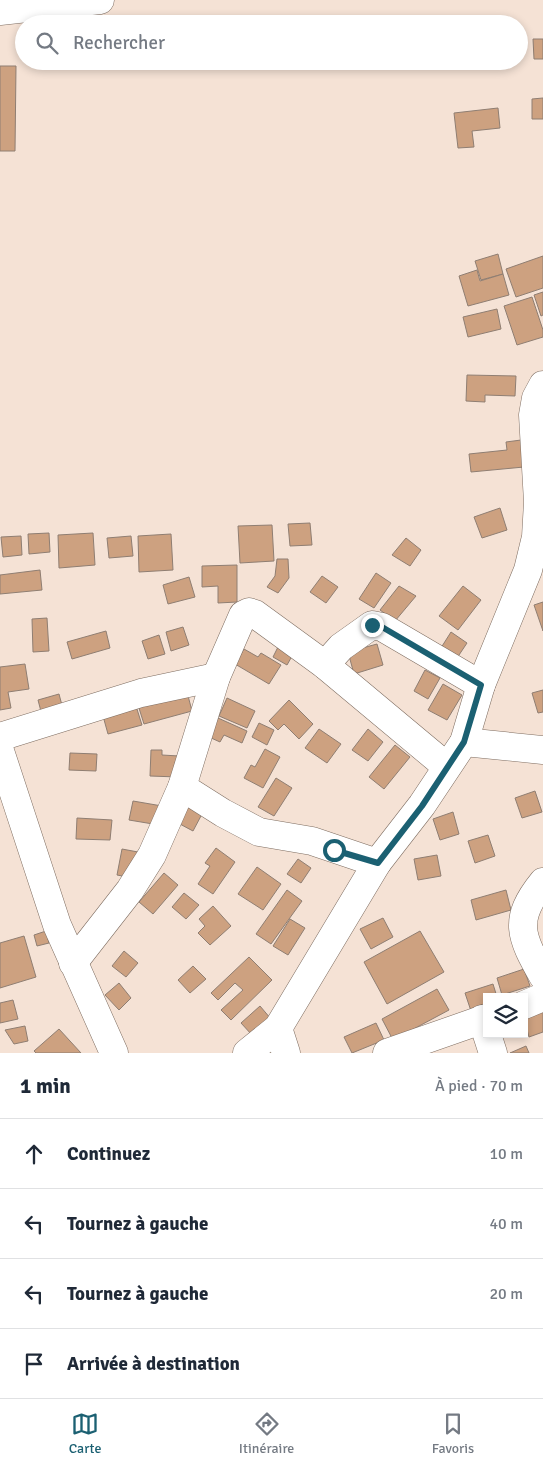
<!DOCTYPE html>
<html lang="fr">
<head>
<meta charset="utf-8">
<style>
	body { margin:0; font-family:Signika,sans-serif; background:#f2f2f3; color:#1f2937 }
	.controls { position:absolute; right:15px; bottom:15px; display:grid; overflow:hidden; border-radius:0px; box-shadow:0 2px 8px #0003 }
	.controls button { width:45px; height:45px; display:grid; place-items:center; padding:0; border:0; border-bottom:1px solid #e0e1e3; background:#fff; color:#1f2937; font:25px sans-serif }
	.stop { position:absolute; width:15px; height:15px; margin:-11px; border:4px solid #1b6072; border-radius:50%; background:#fff }
	.stop.end { background:#1b6072; border-color:#fff; box-shadow:0 1px 5px #0008 }
	.list { margin:0; padding:0; list-style:none }
	h2 { display:flex; justify-content:space-between; align-items:center; height:65px; margin:0; padding:0 20px; font-size:21px }
	h2 small { font-size:16px; font-weight:400; color:#747a83 }
	.list li { display:grid; grid-template-columns:32px 1fr auto; gap:15px; align-items:center; box-sizing:border-box; height:70px; padding:0 20px; border-top:1px solid #e0e1e3 }
	.list b { display:block; font-size:19px; white-space:nowrap }
	.list em { font-size:16px; font-style:normal; color:#747a83 }
	.icon { flex:none; width:28px; height:28px; fill:none; stroke:currentColor; stroke-width:2; stroke-linecap:round; stroke-linejoin:round }
	.map { position:relative; flex:none; width:543px; height:1053px; overflow:hidden }
	.search { position:absolute; background:#fff; box-shadow:0 2px 8px #0003; left:15px; right:15px; top:15px; height:55px; display:flex; align-items:center; gap:12px; box-sizing:border-box; padding:0 18px; border-radius:28px; color:#747a83; font-size:19px }
	.sheet { height:345px; background:#fff }
	nav { display:flex; justify-content:space-around; align-items:center; box-sizing:border-box; height:70px; border-top:1px solid #e0e1e3; background:#fff; font-size:14px; color:#747a83 }
	nav a { display:grid; justify-items:center; gap:2px }
	nav .on { color:#1b6072 }
	.map>svg:first-child { display:block }
	.building { fill:#cda180; stroke:#8f7e72 }
	.lines { fill:none; stroke-linecap:round; stroke-linejoin:round }
	.minor-casing { stroke:#7e6d61; stroke-width:29 }
	.path { stroke:#85786f; stroke-width:3; stroke-dasharray:2.5 4; stroke-linecap:butt }
	.minor { stroke:#fff; stroke-width:28 }
	.route { stroke:#1b6072; stroke-width:6 }
</style>
</head>
<body>
<div class="map">
<svg width="543" height="1053" viewBox="0 0 543 1053">
	<rect width="100%" height="100%" fill="#f5e2d5"/>
	<g class="building">
		<polygon points="533,39 543,39 543,59 534,59"/>
		<polygon points="0,66 16,66 15,151 0,151"/>
		<polygon points="543,98 543,119 532,119 532,99"/>
		<polygon points="498,108 500,128 472,131 474,147 458,148 454,113"/>
		<polygon points="498,254 503,274 481,280 475,261"/>
		<polygon points="543,256 543,288 516,297 506,269"/>
		<polygon points="477,270 480,281 503,274 509,295 468,306 459,276"/>
		<polygon points="543,292 543,315 541,316 534,295"/>
		<polygon points="532,297 543,330 543,337 517,345 504,306"/>
		<polygon points="497,309 501,329 468,337 463,317"/>
		<polygon points="467,375 516,376 515,396 485,395 485,402 466,401"/>
		<polygon points="521,440 524,467 471,472 469,454 507,450 506,442"/>
		<polygon points="500,508 507,530 482,538 474,517"/>
		<polygon points="310,523 312,545 290,546 288,524"/>
		<polygon points="272,525 274,561 240,563 238,526"/>
		<polygon points="49,533 50,552 29,554 28,534"/>
		<polygon points="93,533 95,565 59,568 58,535"/>
		<polygon points="171,534 173,570 139,572 138,536"/>
		<polygon points="21,536 22,555 3,557 1,537"/>
		<polygon points="131,536 133,556 109,558 107,538"/>
		<polygon points="406,538 421,550 410,566 392,555"/>
		<polygon points="277,559 288,559 289,578 278,593 267,587 275,576"/>
		<polygon points="237,565 237,602 218,603 218,586 202,587 202,566"/>
		<polygon points="40,570 42,590 0,594 0,575"/>
		<polygon points="376,573 391,583 374,608 359,599"/>
		<polygon points="322,576 338,587 326,603 310,592"/>
		<polygon points="189,577 195,597 168,604 163,585"/>
		<polygon points="399,586 416,596 395,621 380,610"/>
		<polygon points="463,586 481,600 458,630 439,616"/>
		<polygon points="543,602 543,631 534,605"/>
		<polygon points="47,618 49,651 33,652 32,619"/>
		<polygon points="183,627 189,645 171,651 166,632"/>
		<polygon points="106,631 110,648 72,659 67,642"/>
		<polygon points="451,632 467,643 455,661 439,651"/>
		<polygon points="159,635 165,654 148,659 142,641"/>
		<polygon points="281,641 296,649 287,665 273,657"/>
		<polygon points="377,644 383,665 354,674 348,652"/>
		<polygon points="244,649 258,657 261,653 281,665 269,684 235,664"/>
		<polygon points="25,664 29,689 8,692 11,708 0,710 0,667"/>
		<polygon points="425,670 440,678 428,699 414,691"/>
		<polygon points="443,684 462,695 447,720 428,710"/>
		<polygon points="543,690 543,712 538,713 532,693"/>
		<polygon points="187,692 192,711 144,724 138,705"/>
		<polygon points="59,694 64,713 43,719 38,700"/>
		<polygon points="227,698 255,711 247,728 219,716"/>
		<polygon points="289,700 313,724 299,739 284,724 278,730 269,721"/>
		<polygon points="136,706 142,725 108,734 103,716"/>
		<polygon points="218,718 247,731 242,743 224,735 220,742 209,737"/>
		<polygon points="259,723 274,730 267,745 252,737"/>
		<polygon points="319,729 341,744 327,763 305,748"/>
		<polygon points="368,729 383,742 368,761 352,750"/>
		<polygon points="395,745 410,757 384,789 369,777"/>
		<polygon points="265,749 280,757 263,788 244,778 251,765 255,767"/>
		<polygon points="151,750 162,750 162,755 179,756 178,777 150,776"/>
		<polygon points="70,753 97,754 96,771 69,770"/>
		<polygon points="276,778 292,788 274,816 258,807"/>
		<polygon points="535,791 542,812 522,818 515,798"/>
		<polygon points="133,801 162,806 159,825 129,820"/>
		<polygon points="187,806 202,814 193,831 178,823"/>
		<polygon points="453,812 459,834 440,840 433,819"/>
		<polygon points="77,818 112,820 110,840 76,839"/>
		<polygon points="488,835 495,856 475,863 468,841"/>
		<polygon points="216,848 235,862 213,894 198,884 210,866 205,863"/>
		<polygon points="122,849 138,852 133,878 117,875"/>
		<polygon points="437,855 441,876 418,880 414,859"/>
		<polygon points="298,859 311,868 301,883 287,874"/>
		<polygon points="257,867 281,884 263,910 238,894"/>
		<polygon points="164,873 178,885 153,914 139,902"/>
		<polygon points="287,890 302,901 271,944 256,934"/>
		<polygon points="506,890 511,910 476,920 471,900"/>
		<polygon points="184,893 199,905 186,919 172,907"/>
		<polygon points="213,906 231,926 210,945 198,933 205,926 199,919"/>
		<polygon points="383,918 393,937 371,949 360,929"/>
		<polygon points="290,919 305,928 288,955 273,946"/>
		<polygon points="46,931 49,943 37,946 34,935"/>
		<polygon points="420,931 444,972 387,1004 364,962"/>
		<polygon points="24,936 36,977 0,988 0,943"/>
		<polygon points="124,951 138,963 126,977 112,966"/>
		<polygon points="249,957 272,980 231,1020 221,1010 243,990 235,983 218,1000 211,993"/>
		<polygon points="193,966 206,979 190,993 178,980"/>
		<polygon points="524,969 530,986 502,995 497,978"/>
		<polygon points="119,983 131,998 119,1010 105,995"/>
		<polygon points="493,984 497,997 487,997 487,1006 471,1011 465,993"/>
		<polygon points="437,989 449,1010 393,1040 382,1019"/>
		<polygon points="13,1000 18,1019 0,1023 0,1003"/>
		<polygon points="260,1006 271,1019 252,1035 241,1023"/>
		<polygon points="543,1011 543,1032 529,1037 524,1018"/>
		<polygon points="376,1023 384,1040 352,1053 344,1037"/>
		<polygon points="25,1026 28,1041 14,1044 5,1030"/>
		<polygon points="59,1029 81,1053 36,1053 34,1051"/>
		<polygon points="526,1046 529,1053 510,1053"/>
	</g>
	<g class="lines">
		<g class="minor-casing">
			<g id="minor">
				<polyline points="0,11 100,0"/>
				<polyline points="325,665 341,647 372,625 382,627 481,685"/>
				<polyline points="0,737 141,693 216,677"/>
				<polyline points="464,742 543,750"/>
				<polyline points="0,751 57,925 114,1053"/>
				<polyline points="182,787 223,813 259,832 312,841 377,863"/>
				<path d="M543,882C512,920 521,937 543,976"/>
				<polyline points="73,963 130,890 152,855 182,787 216,677 243,615 249,612 255,614 325,665 446,766"/>
				<polyline points="524,1005 543,997"/>
				<polyline points="482,1019 493,1053"/>
				<polyline points="278,1028 286,1053"/>
				<polyline points="247,1053 278,1028 377,863 422,805 464,742 481,685 528,570 536,537 538,502 533,415 536,398 543,385"/>
				<polyline points="387,1053 487,1018"/>
			</g>
		</g>
		<polyline class="path" points="22,47 24,44"/>
		<use href="#minor" class="minor"/>
	</g>
	<g class="lines">
		<polyline class="route" points="334,850 378,863 422,806 464,742 481,685 382,627 372,625"/>
	</g>
</svg>
<div class="controls">
<button><svg class="icon" aria-label="layers" viewBox="0 0 24 24"><path d="M12 4l9 5-9 5-9-5zM3 14l9 5 9-5"/></svg></button>
</div>
<div class="stop" style="left:334px;top:850px"></div>
<div class="stop end" style="left:372px;top:625px"></div>
<div class="search"><svg class="icon" aria-label="search" viewBox="0 0 24 24"><circle cx="10" cy="10" r="6"/><path d="M15 15l6 6"/></svg>Rechercher</div>
</div>
<section class="sheet">
<h2>1 min<small>À pied · 70 m</small></h2>
<ul class="list">
<li><svg class="icon" aria-label="ahead" viewBox="0 0 24 24"><path d="M12 20V5M6 11l6-6 6 6"/></svg><div><b>Continuez</b></div><em>10 m</em></li>
<li><svg class="icon" aria-label="left" viewBox="0 0 24 24"><path d="M17 20v-9H6M10 6l-5 5 5 5"/></svg><div><b>Tournez à gauche</b></div><em>40 m</em></li>
<li><svg class="icon" aria-label="left" viewBox="0 0 24 24"><path d="M17 20v-9H6M10 6l-5 5 5 5"/></svg><div><b>Tournez à gauche</b></div><em>20 m</em></li>
<li><svg class="icon" aria-label="arrive" viewBox="0 0 24 24"><path d="M6 21V4h12l-3 4 3 4H6"/></svg><div><b>Arrivée à destination</b></div></li>
</ul>
</section>
<nav>
<a class="on"><svg class="icon" aria-label="map" viewBox="0 0 24 24"><path d="M3 6l6-2 6 2 6-2v14l-6 2-6-2-6 2zM9 4v14M15 6v14"/></svg>Carte</a>
<a><svg class="icon" aria-label="directions" viewBox="0 0 24 24"><path d="M12 3l9 9-9 9-9-9zM9 14v-3h6M13 9l2 2-2 2"/></svg>Itinéraire</a>
<a><svg class="icon" aria-label="saved" viewBox="0 0 24 24"><path d="M7 4h10v16l-5-4-5 4z"/></svg>Favoris</a>
</nav>
</body>
</html>
